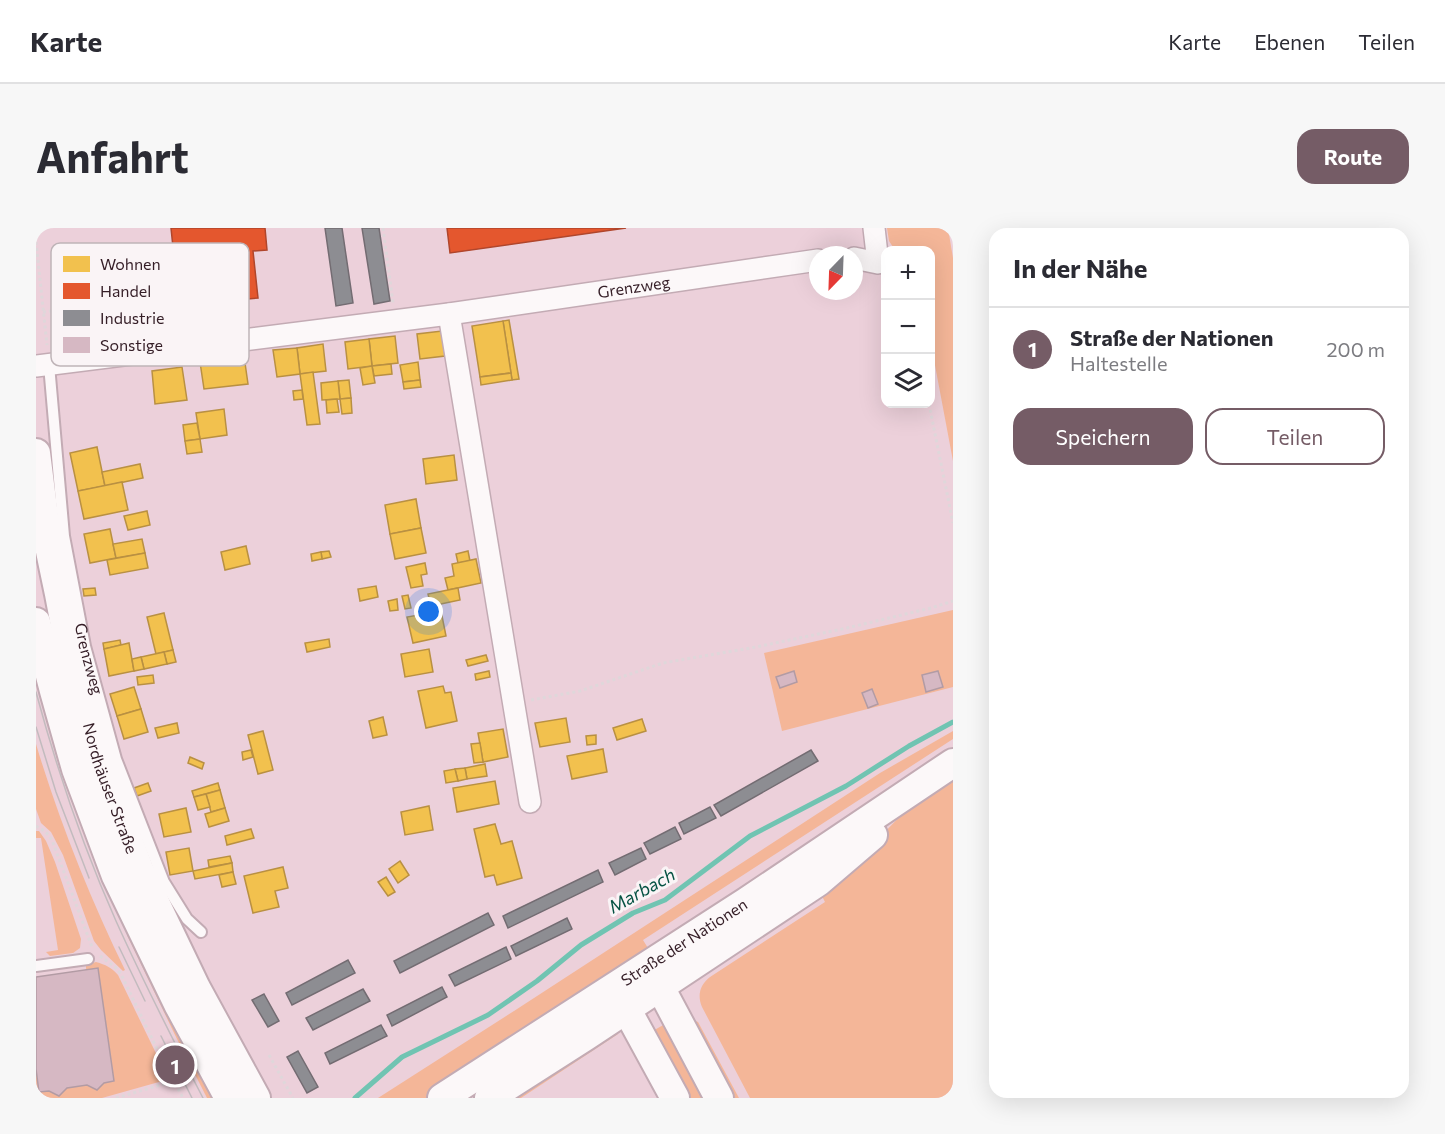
<!DOCTYPE html>
<html lang="de">
<head>
<meta charset="utf-8">
<style>
	body { margin:0; font-family:Commissioner,sans-serif; background:#f7f7f7; color:#2b2b33 }
	.controls { position:absolute; right:18px; top:18px; display:grid; overflow:hidden; border-radius:12px; box-shadow:0 6px 24px #0002 }
	.controls button { width:54px; height:54px; display:grid; place-items:center; padding:0; border:0; border-bottom:2px solid #e1e1e2; background:#fff; color:#2b2b33; font:30px sans-serif }
	.compass { position:absolute; left:773px; top:18px; width:54px; height:54px; border-radius:50%; background:#fff; box-shadow:0 6px 24px #0002; rotate:203deg }
	.you { position:absolute; left:393px; top:384px; width:21px; height:21px; margin:-15px; border:4px solid #fff; border-radius:50%; background:#1a73e8; box-shadow:0 0 0 9px #1a73e833 }
	.badge { display:grid; place-items:center; width:39px; height:39px; border-radius:50%; background:#755c66; color:#fff; font-size:20px; font-weight:700 }
	.pin { position:absolute; translate:-50% -50%; border:3px solid #fff; box-shadow:0 2px 6px #0006 }
	.list { margin:0; padding:0; list-style:none }
	h2 { display:flex; justify-content:space-between; align-items:center; height:78px; margin:0; padding:0 24px; font-size:26px }
	h2 small { font-size:20px; font-weight:400; color:#7c7c81 }
	.list li { display:grid; grid-template-columns:39px 1fr auto; gap:18px; align-items:center; box-sizing:border-box; height:84px; padding:0 24px; border-top:2px solid #e1e1e2 }
	.list b { display:block; font-size:22px; white-space:nowrap }
	.list p { margin:0; font-size:20px; white-space:nowrap; color:#7c7c81 }
	.list em { font-size:20px; font-style:normal; color:#7c7c81 }
	.actions { display:flex; gap:12px; padding:18px 24px }
	.actions a { flex:1; padding:14px 0; border:2px solid #755c66; border-radius:18px; text-align:center; font-size:21px; color:#755c66 }
	.actions .main { background:#755c66; color:#fff }
	.icon { flex:none; width:33px; height:33px; fill:none; stroke:currentColor; stroke-width:2; stroke-linecap:round; stroke-linejoin:round }
	.map { position:relative; flex:none; width:917px; height:870px; overflow:hidden; border-radius:18px }
	header { display:flex; align-items:center; gap:36px; box-sizing:border-box; height:84px; padding:0 30px; background:#fff; border-bottom:2px solid #e1e1e2 }
	header strong { font-size:28px }
	nav { display:flex; gap:33px; margin-inline-start:auto; font-size:21px }
	.intro { display:flex; align-items:center; justify-content:space-between; box-sizing:border-box; height:144px; padding:0 36px }
	h1 { margin:0; font-size:42px }
	.button { padding:15px 27px; border-radius:18px; background:#755c66; color:#fff; font-size:21px; font-weight:700 }
	main { display:flex; gap:36px; padding:0 36px }
	aside { flex:1; background:#fff; border-radius:18px; box-shadow:0 6px 24px #0002 }
	.map>svg:first-child { display:block }
	.green { fill:#f4b698 }
	.homes { fill:#f2c14e; stroke:#b99042; stroke-width:1.5 }
	.shops { fill:#e4572e; stroke:#b0462c; stroke-width:1.5 }
	.industry { fill:#8d8d92; stroke:#736c72; stroke-width:1.5 }
	.lines { fill:none; stroke-linecap:round; stroke-linejoin:round }
	.stream { stroke:#70c4b2; stroke-width:5 }
	.building { fill:#d6b8c3; stroke:#b29ba4; stroke-width:1.5 }
	.service-casing { stroke:#c3abb4; stroke-width:14 }
	.minor-casing { stroke:#c3abb4; stroke-width:24 }
	.secondary-casing { stroke:#c3abb4; stroke-width:32 }
	.path { stroke:#dfd7da; stroke-width:3; stroke-dasharray:3 3; stroke-linecap:butt }
	.service { stroke:#fcf8f9; stroke-width:10 }
	.minor { stroke:#fcf8f9; stroke-width:21 }
	.secondary { stroke:#fcf8f9; stroke-width:28 }
	.tram { stroke:#c2bbbe; stroke-width:1.5 }
	.labels { text-anchor:middle; stroke-width:6; stroke-linejoin:round; paint-order:stroke }
	.street-label { font-size:16px; fill:#351e27; stroke:#faf4f6 }
	.water-label { font-size:18px; font-style:italic; fill:#055243; stroke:#faf4f6 }
	.key { fill:#faf4f6; stroke:#bfb4b8; stroke-width:1.5 }
	.key-label { font-size:16px; fill:#351e27 }
</style>
</head>
<body>
<header>
<strong>Karte</strong>
<nav><a>Karte</a><a>Ebenen</a><a>Teilen</a></nav>
</header>
<div class="intro"><h1>Anfahrt</h1><a class="button">Route</a></div>
<main>
<div class="map">
<svg width="917" height="870" viewBox="0 0 917 870">
	<rect width="100%" height="100%" fill="#ecd0da"/>
	<g class="green">
		<polygon points="851,0 912,0 917,30 917,233 895,116 894,22 859,22 853,13"/>
		<polygon points="917,382 917,459 746,503 728,425"/>
		<polygon points="917,503 917,511 607,712 615,725 390,870 342,870 478,783 844,545"/>
		<path d="M0,516C23,593 54,670 89,742L87,743L65,722L58,713L27,627L15,604L5,595L0,581Z"/>
		<path d="M917,545V870H714L666,779C661,767 664,757 674,749L789,674L786,668L674,742L843,610L874,578Z"/>
		<polygon points="0,603 3,603 10,613 19,634 45,711 44,720 37,725 14,728 10,724 22,722 5,610 0,610"/>
		<polygon points="98,703 183,870 171,870 139,807 91,707"/>
		<path d="M60,734C70,737 75,739 82,747L131,848L130,852L66,870H0V841L3,864L13,863L23,868L31,860L51,857L61,862L68,855L78,853L62,740L50,742V737Z"/>
		<polygon points="655,791 662,794 703,870 697,870"/>
		<polygon points="629,796 667,870 651,870 615,804"/>
		<polygon points="574,806 582,806 485,870 471,870"/>
	</g>
	<g class="homes">
		<polygon points="473,92 483,151 476,152 467,93"/>
		<polygon points="467,93 475,145 444,149 436,98"/>
		<polygon points="406,103 409,128 384,131 381,106"/>
		<polygon points="359,108 362,135 336,138 333,111"/>
		<polygon points="333,111 336,138 312,141 309,114"/>
		<polygon points="287,116 290,143 264,146 261,120"/>
		<polygon points="261,120 264,146 241,149 237,122"/>
		<polygon points="208,128 212,156 168,161 164,134"/>
		<polygon points="382,134 384,152 367,154 364,137"/>
		<polygon points="355,136 356,146 338,148 336,138"/>
		<polygon points="336,138 339,155 327,157 324,140"/>
		<polygon points="146,139 151,172 119,176 116,143"/>
		<polygon points="277,144 284,196 271,197 264,146"/>
		<polygon points="475,145 476,152 445,157 444,149"/>
		<polygon points="313,152 315,170 304,171 302,153"/>
		<polygon points="384,152 385,159 368,161 367,154"/>
		<polygon points="302,153 304,171 286,172 285,155"/>
		<polygon points="266,162 267,171 258,172 257,163"/>
		<polygon points="315,170 316,185 306,186 304,171"/>
		<polygon points="301,171 303,184 291,185 290,172"/>
		<polygon points="188,181 191,207 164,211 160,185"/>
		<polygon points="161,195 164,211 149,213 147,197"/>
		<polygon points="164,211 166,224 151,226 149,213"/>
		<polygon points="61,219 69,258 42,263 34,225"/>
		<polygon points="418,227 421,252 390,256 387,231"/>
		<polygon points="104,236 107,250 69,258 66,244"/>
		<polygon points="86,254 92,282 48,291 42,263"/>
		<polygon points="380,271 385,300 354,306 349,277"/>
		<polygon points="111,283 114,297 92,302 88,288"/>
		<polygon points="385,300 390,325 359,331 354,306"/>
		<polygon points="74,301 80,330 54,335 48,306"/>
		<polygon points="106,311 109,325 80,330 77,316"/>
		<polygon points="210,318 214,336 189,342 185,324"/>
		<polygon points="293,323 295,329 286,331 285,324"/>
		<polygon points="432,323 434,333 422,335 420,326"/>
		<polygon points="285,324 286,331 276,333 275,326"/>
		<polygon points="109,325 112,340 74,347 71,332"/>
		<polygon points="440,331 445,355 412,362 409,350 418,348 416,336"/>
		<polygon points="389,335 391,346 385,347 387,358 375,360 370,339"/>
		<polygon points="340,358 342,369 324,373 322,361"/>
		<polygon points="59,360 60,367 48,368 47,361"/>
		<polygon points="422,360 424,372 395,378 392,366"/>
		<polygon points="372,367 375,380 369,381 366,368"/>
		<polygon points="361,371 362,382 354,383 352,373"/>
		<polygon points="405,383 410,408 377,415 371,389"/>
		<polygon points="128,385 137,422 120,426 111,389"/>
		<polygon points="293,411 294,419 271,424 269,415"/>
		<polygon points="84,412 85,417 68,421 67,415"/>
		<polygon points="93,415 98,443 73,448 68,421"/>
		<polygon points="393,421 397,444 369,449 365,426"/>
		<polygon points="137,422 140,434 131,436 128,424"/>
		<polygon points="128,424 131,436 108,441 105,429"/>
		<polygon points="450,427 452,433 432,438 430,432"/>
		<polygon points="105,429 108,441 98,443 96,431"/>
		<polygon points="453,443 454,449 440,452 439,446"/>
		<polygon points="117,447 118,455 102,457 101,449"/>
		<polygon points="407,458 409,465 415,464 421,493 390,500 382,463"/>
		<polygon points="98,459 105,481 81,488 74,466"/>
		<polygon points="105,481 112,504 88,511 81,488"/>
		<polygon points="347,489 351,507 337,510 333,493"/>
		<polygon points="530,490 534,514 504,519 499,495"/>
		<polygon points="606,491 610,503 581,512 577,500"/>
		<polygon points="141,495 143,505 122,510 119,500"/>
		<polygon points="467,501 472,529 447,534 442,505"/>
		<polygon points="227,503 237,542 222,546 212,507"/>
		<polygon points="560,507 560,516 551,517 550,508"/>
		<polygon points="444,515 447,534 438,535 435,516"/>
		<polygon points="567,521 571,544 536,551 531,528"/>
		<polygon points="215,522 217,529 207,532 206,524"/>
		<polygon points="154,529 168,535 166,541 152,535"/>
		<polygon points="449,536 451,548 431,551 429,540"/>
		<polygon points="429,540 431,551 422,553 419,541"/>
		<polygon points="419,541 422,553 410,555 408,543"/>
		<polygon points="459,553 463,576 421,584 417,560"/>
		<polygon points="112,555 115,563 101,568 98,560"/>
		<polygon points="182,555 184,562 158,569 156,563"/>
		<polygon points="184,562 189,580 175,584 170,566"/>
		<polygon points="170,566 174,579 162,582 158,569"/>
		<polygon points="393,578 397,602 369,607 365,584"/>
		<polygon points="150,580 155,604 128,609 123,586"/>
		<polygon points="189,580 193,593 173,599 169,586"/>
		<polygon points="459,596 465,616 476,613 486,650 461,657 458,647 449,649 438,601"/>
		<polygon points="215,601 218,610 191,617 189,608"/>
		<polygon points="153,620 157,643 134,647 130,624"/>
		<polygon points="194,628 196,635 173,639 172,632"/>
		<polygon points="364,633 373,647 362,655 353,641"/>
		<polygon points="196,635 197,644 159,651 157,643"/>
		<polygon points="247,639 252,660 239,663 243,679 217,685 208,648"/>
		<polygon points="197,644 200,656 186,659 183,647"/>
		<polygon points="350,649 359,664 352,668 342,654"/>
	</g>
	<g class="shops">
		<polygon points="135,0 229,0 231,22 217,23 222,70 143,77"/>
		<polygon points="411,0 590,0 414,25"/>
	</g>
	<g class="industry">
		<polygon points="289,0 306,0 317,75 300,78"/>
		<polygon points="326,0 343,0 354,73 338,76"/>
		<polygon points="775,522 782,533 685,588 678,577"/>
		<polygon points="674,579 680,590 648,606 643,595"/>
		<polygon points="639,599 645,611 614,626 608,615"/>
		<polygon points="605,620 610,631 579,647 573,635"/>
		<polygon points="562,642 567,654 472,700 467,688"/>
		<polygon points="452,685 458,697 364,745 358,733"/>
		<polygon points="531,690 536,701 480,728 475,718"/>
		<polygon points="470,719 475,731 419,758 413,747"/>
		<polygon points="312,732 319,745 256,777 250,765"/>
		<polygon points="406,759 411,769 356,798 351,787"/>
		<polygon points="327,761 334,773 277,802 270,790"/>
		<polygon points="228,766 243,793 232,799 216,772"/>
		<polygon points="345,797 351,808 294,836 289,825"/>
		<polygon points="262,823 282,859 271,865 251,829"/>
	</g>
	<g class="lines">
		<polyline class="stream" points="319,870 366,829 452,787 501,753 545,717 597,685 629,672 714,608 810,558 873,518 917,494"/>
	</g>
	<g class="building">
		<polygon points="758,443 761,454 744,460 740,449"/>
		<polygon points="902,443 907,459 890,464 886,447"/>
		<polygon points="836,461 842,476 832,480 826,465"/>
		<polygon points="62,740 78,853 68,855 61,862 51,857 31,860 23,868 13,863 3,864 0,841 0,749"/>
	</g>
	<g class="lines">
		<g class="service-casing">
			<g id="service">
				<polyline points="86,73 93,126"/>
				<path id="s1" d="M13,137L28,308L49,418L80,531L128,654L151,691L165,704"/>
				<polyline points="0,738 52,731"/>
			</g>
		</g>
		<g class="minor-casing">
			<g id="minor">
				<polyline points="818,30 842,35 838,0"/>
				<polyline points="413,86 494,574"/>
				<path id="s2" d="M0,138L413,86L782,32"/>
			</g>
		</g>
		<g class="secondary-casing">
			<g id="secondary">
				<path id="s3" d="M0,225L10,304L23,366L35,429L63,535L103,641L160,760L220,870"/>
				<polyline points="0,394 18,463 40,541 80,648 142,776 193,870"/>
				<polyline points="610,748 624,759 683,870"/>
				<polyline points="586,764 585,771 639,870"/>
				<path id="s4" d="M406,870L710,674L917,535"/>
				<polyline points="453,870 550,808 782,654 837,607"/>
			</g>
		</g>
		<g class="path">
			<polyline points="347,0 357,75"/>
			<polyline points="0,14 11,117"/>
			<polyline points="133,69 136,101"/>
			<polyline points="7,84 33,81 42,77"/>
			<polyline points="893,176 917,295"/>
			<polyline points="495,472 544,463 627,435 720,419 811,400 895,380 917,373"/>
			<polyline points="0,598 10,604 16,612 56,719"/>
			<polyline points="64,728 79,739 85,746 123,825 147,870"/>
			<polyline points="233,827 257,870"/>
			<polyline points="80,870 138,853"/>
		</g>
		<use href="#service" class="service"/>
		<use href="#minor" class="minor"/>
		<use href="#secondary" class="secondary"/>
		<g class="tram">
			<path d="M0,464C21,542 47,619 80,693C107,753 137,812 167,870"/>
			<polyline points="0,499 20,564 53,650"/>
			<polyline points="83,719 109,773"/>
			<polyline points="125,808 156,870"/>
		</g>
	</g>
	<g class="labels">
		<g class="street-label">
			<text dy="6" stroke="none"><textPath href="#s2" startOffset="603">Grenzweg</textPath></text>
			<text dy="6" stroke="none"><textPath href="#s1" startOffset="297">Grenzweg</textPath></text>
			<text dy="6" stroke="none"><textPath href="#s3" startOffset="344">Nordhäuser Straße</textPath></text>
			<text dy="6" stroke="none"><textPath href="#s4" startOffset="288">Straße der Nationen</textPath></text>
		</g>
		<g class="water-label">
			<text transform="translate(606 663) rotate(-29)" y="6">Marbach</text>
		</g>
	</g>
	<rect x="15" y="15" width="198" height="123" rx="9" class="key"/>
	<rect x="27" y="28" width="27" height="16" fill="#f2c14e"/>
	<rect x="27" y="55" width="27" height="16" fill="#e4572e"/>
	<rect x="27" y="82" width="27" height="16" fill="#8d8d92"/>
	<rect x="27" y="109" width="27" height="16" fill="#d6b8c3"/>
	<g class="key-label">
		<text x="64" y="42">Wohnen</text>
		<text x="64" y="69">Handel</text>
		<text x="64" y="96">Industrie</text>
		<text x="64" y="123">Sonstige</text>
	</g>
</svg>
<div class="controls">
<button>+</button>
<button>−</button>
<button><svg class="icon" aria-label="layers" viewBox="0 0 24 24"><path d="M12 4l9 5-9 5-9-5zM3 14l9 5 9-5"/></svg></button>
</div>
<svg class="compass" viewBox="-18 -18 36 36"><path d="M0-13l5 13h-10z" fill="#e53935"/><path d="M0 13l5-13h-10z" fill="#7c7c81"/></svg>
<div class="you"></div>
<div class="pin badge" style="left:139px;top:837px">1</div>
</div>
<aside>
<h2>In der Nähe<small></small></h2>
<ul class="list">
<li><span class="badge">1</span><div><b>Straße der Nationen</b><p>Haltestelle</p></div><em>200 m</em></li>
</ul>
<div class="actions"><a class="main">Speichern</a><a>Teilen</a></div>
</aside>
</main>
</body>
</html>
